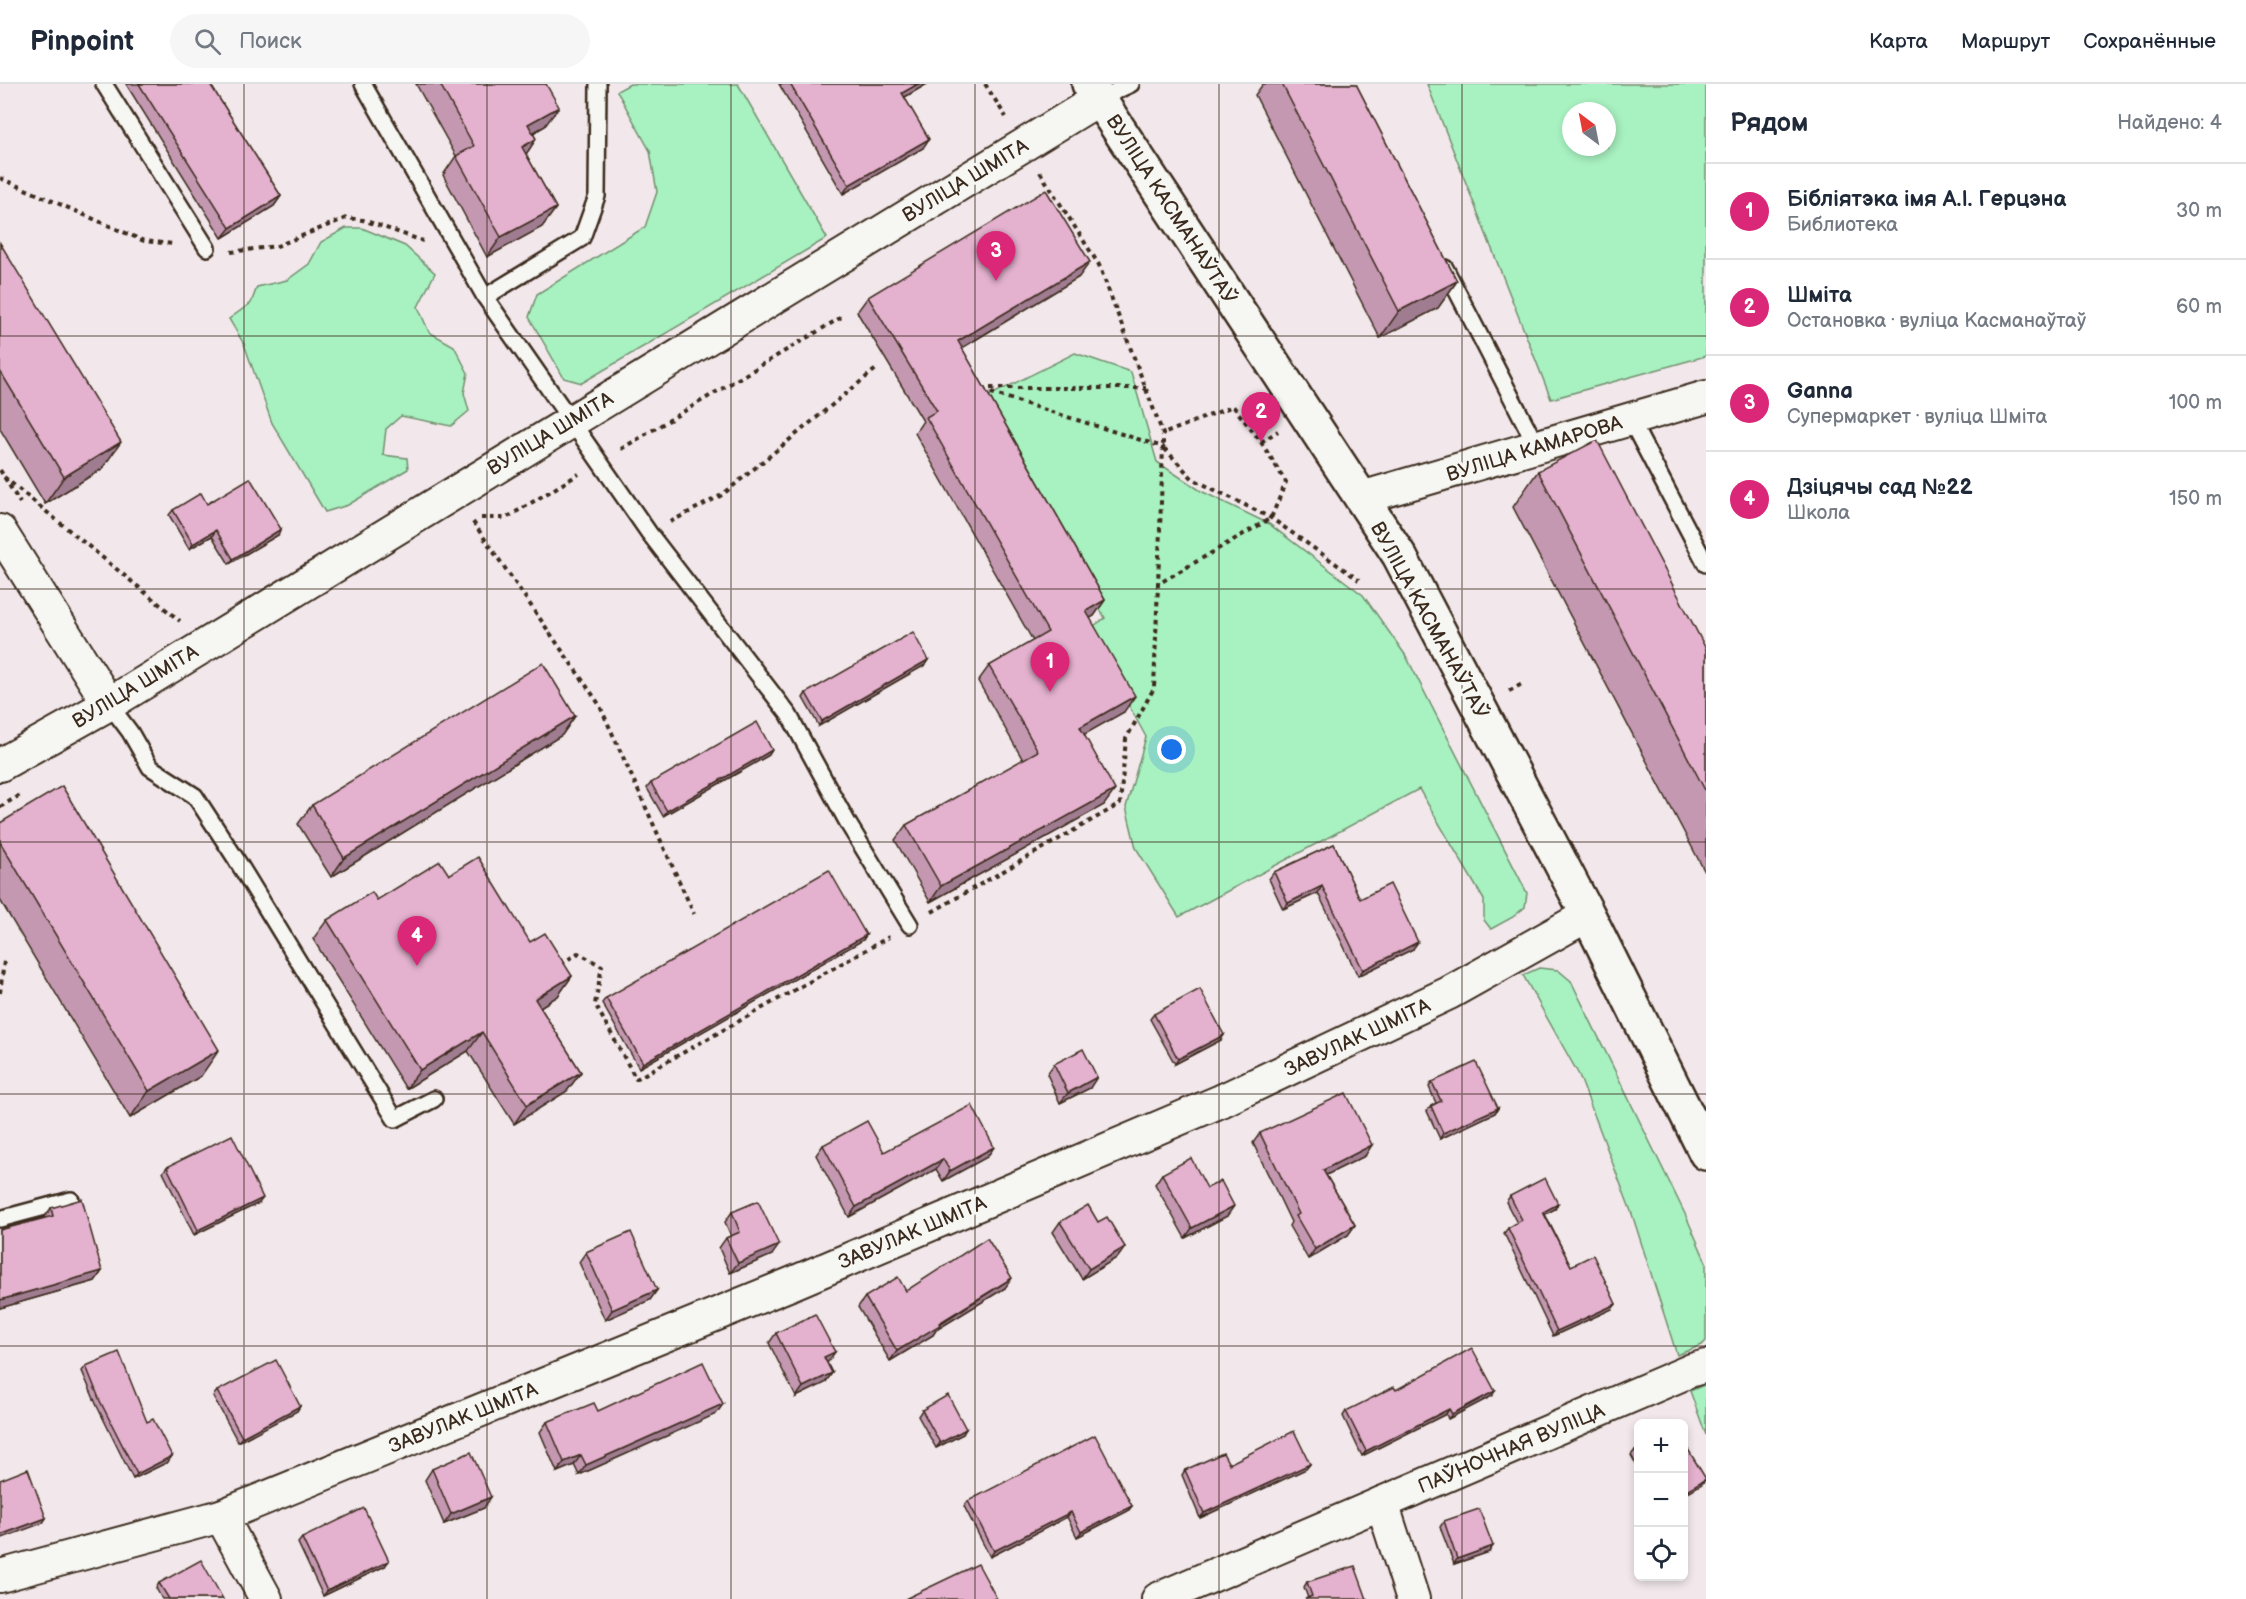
<!DOCTYPE html>
<html lang="ru">
<head>
<meta charset="utf-8">
<style>
	body { margin:0; font-family:"Balsamiq Sans",sans-serif; background:#f6f6f7; color:#1f2937 }
	.controls { position:absolute; right:18px; bottom:18px; display:grid; overflow:hidden; border-radius:9px; box-shadow:0 3px 9px #0003 }
	.controls button { width:54px; height:54px; display:grid; place-items:center; padding:0; border:0; border-bottom:2px solid #e0e1e3; background:#fff; color:#1f2937; font:30px sans-serif }
	.compass { position:absolute; left:1562px; top:18px; width:54px; height:54px; border-radius:50%; background:#fff; box-shadow:0 3px 9px #0003; rotate:328deg }
	.you { position:absolute; left:1172px; top:666px; width:21px; height:21px; margin:-15px; border:4px solid #fff; border-radius:50%; background:#1a73e8; box-shadow:0 0 0 9px #1a73e833 }
	.badge { display:grid; place-items:center; width:39px; height:39px; border-radius:50%; background:#db2777; color:#fff; font-size:20px; font-weight:700 }
	.pin { position:absolute; translate:-50% -50px; filter:drop-shadow(0 2px 3px #0008) }
	.pin::after { content:''; position:absolute; top:32px; width:21px; height:18px; background:inherit; clip-path:polygon(0 0,100% 0,50% 100%) }
	.list { margin:0; padding:0; list-style:none }
	h2 { display:flex; justify-content:space-between; align-items:center; height:78px; margin:0; padding:0 24px; font-size:26px }
	h2 small { font-size:20px; font-weight:400; color:#747a83 }
	.list li { display:grid; grid-template-columns:39px 1fr auto; gap:18px; align-items:center; box-sizing:border-box; height:96px; padding:0 24px; border-top:2px solid #e0e1e3 }
	.list b { display:block; font-size:22px; white-space:nowrap }
	.list p { margin:0; font-size:20px; white-space:nowrap; color:#747a83 }
	.list em { font-size:20px; font-style:normal; color:#747a83 }
	.icon { flex:none; width:33px; height:33px; fill:none; stroke:currentColor; stroke-width:2; stroke-linecap:round; stroke-linejoin:round }
	.map { position:relative; flex:none; width:1706px; height:1515px; overflow:hidden }
	header { display:flex; align-items:center; gap:36px; box-sizing:border-box; height:84px; padding:0 30px; background:#fff; border-bottom:2px solid #e0e1e3 }
	header strong { font-size:28px }
	nav { display:flex; gap:33px; margin-inline-start:auto; font-size:21px }
	.search { width:420px; height:54px; background:#f6f6f7; display:flex; align-items:center; gap:15px; box-sizing:border-box; padding:0 21px; border-radius:33px; color:#747a83; font-size:22px }
	main { display:flex }
	aside { flex:1; background:#fff }
	.map>svg:first-child { display:block }
	.green { fill:#a8f1c0; stroke:#728e6f; stroke-width:1.5; fill-rule:evenodd }
	.lines { fill:none; stroke-linecap:round; stroke-linejoin:round }
	.service-casing { stroke:#3b2a1e; stroke-width:20 }
	.minor-casing { stroke:#3b2a1e; stroke-width:36 }
	.secondary-casing { stroke:#3b2a1e; stroke-width:38 }
	.path { stroke:#3b2a1e; stroke-width:4; stroke-dasharray:4.5 4.5; stroke-linecap:butt }
	.service { stroke:#f6f6f2; stroke-width:15 }
	.minor { stroke:#f6f6f2; stroke-width:32 }
	.secondary { stroke:#f6f6f2; stroke-width:33 }
	.wall { fill:#c498b1; stroke:#3b2a1e; stroke-width:1.5 }
	.shaded-wall { fill:#a07c90; stroke:#3b2a1e; stroke-width:1.5 }
	.building { fill:#e4b1ce; stroke:#3b2a1e; stroke-width:1.5 }
	.grid { fill:none; stroke:#3b2a1e; stroke-width:1.5; stroke-opacity:0.55 }
	.labels { text-anchor:middle; stroke-width:6; stroke-linejoin:round; paint-order:stroke }
	.street-label { font-size:20px; fill:#3b2a1e; stroke:#f6f6f2 }
</style>
</head>
<body>
<header>
<strong>Pinpoint</strong>
<div class="search"><svg class="icon" aria-label="search" viewBox="0 0 24 24"><circle cx="10" cy="10" r="6"/><path d="M15 15l6 6"/></svg>Поиск</div>
<nav><a>Карта</a><a>Маршрут</a><a>Сохранённые</a></nav>
</header>
<main>
<div class="map">
<svg width="1706" height="1515" viewBox="0 0 1706 1515">
	<rect width="100%" height="100%" fill="#f2e8eb"/>
	<filter id="ink" filterUnits="userSpaceOnUse"><feTurbulence type="fractalNoise" baseFrequency=".0167" numOctaves="2"/><feDisplacementMap in="SourceGraphic" scale="12" xChannelSelector="R" yChannelSelector="G"/><feConvolveMatrix kernelMatrix="1 2 1 2 8 2 1 2 1" color-interpolation-filters="sRGB"/></filter>
	<g filter="url(#ink)">
		<g class="green">
			<polygon points="630,0 738,0 827,154 582,299 564,294 529,233 537,210 645,143 657,108 650,67 617,7"/>
			<path d="M1427,0H1706V272L1551,315ZM1571,27H1607V63H1571Z"/>
			<polygon points="346,144 362,144 405,162 435,189 418,223 429,248 454,262 468,289 464,309 469,327 451,342 401,332 386,345 383,371 407,374 408,385 348,421 325,428 272,339 244,260 229,235 251,219 257,203 287,196 309,180 321,158"/>
			<polygon points="1075,269 1131,288 1157,378 1201,407 1269,440 1363,511 1406,572 1527,809 1525,823 1513,833 1491,845 1484,836 1484,816 1419,705 1179,833 1136,764 1126,723 1146,653 1088,546 1105,534 981,316"/>
			<polygon points="1539,884 1558,886 1571,897 1686,1132 1706,1178 1706,1257 1702,1261 1677,1271 1632,1130 1579,991 1523,891"/>
			<polygon points="1706,1300 1706,1351 1690,1307"/>
		</g>
		<g class="lines">
			<g class="service-casing">
				<g id="service">
					<polyline points="104,0 207,164"/>
					<polyline points="363,0 485,213 649,449 789,631 849,741 910,841"/>
					<polyline points="1099,15 1131,0"/>
					<polyline points="1445,184 1537,363"/>
					<polyline points="485,213 582,154 597,112 598,0"/>
					<polyline points="1630,335 1706,480"/>
					<polyline points="109,620 130,648 150,683 195,712 236,775 395,1035 434,1015"/>
					<polyline points="0,1135 71,1116"/>
				</g>
			</g>
			<g class="minor-casing">
				<g id="minor">
					<polyline points="1361,414 1706,313"/>
					<polyline points="0,447 109,620"/>
					<polyline points="0,681 109,620 1099,15"/>
					<polyline points="1382,1419 1413,1515"/>
					<polyline points="221,1432 266,1515"/>
					<polyline points="0,1492 221,1432 793,1199 1221,1017 1449,909 1588,831"/>
					<polyline points="1158,1515 1692,1286 1706,1282"/>
				</g>
			</g>
			<g class="secondary-casing">
				<polyline id="secondary" points="1089,0 1399,471 1588,831 1706,1069"/>
			</g>
			<g class="path">
				<polyline points="985,0 1006,33"/>
				<polyline points="1040,88 1099,181 1163,350 1163,363 1193,395 1271,434 1359,496"/>
				<polyline points="0,94 144,157 173,160"/>
				<polyline points="231,168 277,162 346,134 363,136 423,157"/>
				<polyline points="981,304 1146,304"/>
				<polyline points="982,306 1163,363 1158,500"/>
				<polyline points="1261,358 1278,347"/>
				<polyline points="621,365 845,231"/>
				<polyline points="0,386 20,419"/>
				<polyline points="4,393 180,537"/>
				<polyline points="481,434 506,434 579,390"/>
				<polyline points="473,438 599,620 694,830"/>
				<polyline points="670,438 722,411 876,285"/>
				<polyline points="1509,607 1522,600"/>
				<polyline points="0,723 20,711"/>
				<polyline points="932,828 1120,720 1126,655 1154,604 1158,500 1271,434 1286,398 1261,358 1233,322 1163,350"/>
				<polyline points="561,880 578,869 602,882 595,920 636,995 889,853"/>
				<polyline points="0,909 4,877"/>
			</g>
			<use href="#service" class="service"/>
			<use href="#minor" class="minor"/>
			<use href="#secondary" class="secondary"/>
		</g>
		<g class="wall">
			<polygon points="126,0 210,0 281,112 274,122 222,154"/>
			<polygon points="416,0 546,0 545,42 533,49 536,55 526,70 556,124 542,143 487,173 443,91 456,72"/>
			<polygon points="779,0 927,0 905,13 923,64 843,110"/>
			<polygon points="1263,0 1356,0 1457,197 1438,224 1380,254 1255,11"/>
			<polygon points="0,159 102,385 45,420 0,345"/>
			<polygon points="1079,193 962,264 1105,516 1094,532 1090,534 1124,628 1084,650 1104,721 930,818 895,756 906,741 1023,676 978,597 989,582 1033,557 915,349 923,337 857,228 868,213"/>
			<polygon points="1538,387 1706,565 1706,790 1513,423"/>
			<polygon points="207,420 278,451 229,480 212,452 189,465 169,431 173,426"/>
			<polygon points="925,581 819,642 803,614 806,609"/>
			<polygon points="575,632 562,651 331,793 298,740 312,721"/>
			<polygon points="769,671 663,732 647,704 651,699"/>
			<polygon points="0,739 201,992 130,1034 0,816"/>
			<polygon points="1334,760 1360,815 1413,865 1358,892 1318,809 1283,825 1269,795 1274,788"/>
			<polygon points="377,816 530,858 572,892 558,912 540,923 581,988 567,1007 514,1040 468,967 406,1005 313,855 327,836"/>
			<polygon points="866,851 863,856 639,984 602,919 606,914"/>
			<polygon points="1154,930 1221,956 1175,980 1150,935"/>
			<polygon points="1054,980 1090,1004 1060,1019 1047,990"/>
			<polygon points="1432,998 1498,1024 1495,1029 1440,1055 1427,1027 1431,1022 1436,1019 1429,1003"/>
			<polygon points="1260,1049 1365,1072 1326,1091 1355,1141 1348,1151 1308,1175 1289,1142 1291,1138 1253,1059"/>
			<polygon points="823,1061 884,1068 994,1063 987,1073 943,1097 936,1085 849,1133 816,1071"/>
			<polygon points="167,1083 259,1119 194,1151 163,1088"/>
			<polygon points="1162,1090 1207,1104 1227,1132 1185,1154 1155,1100"/>
			<polygon points="1510,1112 1555,1125 1545,1130 1571,1182 1616,1220 1612,1225 1553,1252 1504,1149 1508,1144 1517,1139 1506,1118"/>
			<polygon points="51,1124 102,1187 95,1197 0,1224 0,1146 44,1134"/>
			<polygon points="732,1128 772,1171 730,1189 719,1164 726,1154 731,1152 725,1138"/>
			<polygon points="1060,1138 1098,1138 1125,1163 1118,1173 1082,1195 1053,1148"/>
			<polygon points="586,1168 657,1206 650,1216 605,1236 579,1178"/>
			<polygon points="1005,1204 936,1246 933,1251 890,1277 858,1223 865,1213 906,1207"/>
			<polygon points="776,1249 827,1279 832,1289 825,1299 796,1313 769,1259"/>
			<polygon points="86,1282 147,1338 168,1378 133,1395 97,1322 82,1287"/>
			<polygon points="1396,1306 1492,1312 1448,1335 1446,1330 1362,1372 1343,1332 1346,1327"/>
			<polygon points="217,1307 300,1322 297,1327 238,1358 213,1312"/>
			<polygon points="723,1320 716,1330 579,1391 574,1381 557,1388 540,1348 547,1338 598,1327"/>
			<polygon points="922,1326 963,1350 936,1364 918,1332"/>
			<polygon points="1638,1364 1638,1384 1631,1371 1635,1366"/>
			<polygon points="1229,1380 1310,1380 1306,1385 1200,1434 1182,1391 1185,1386"/>
			<polygon points="432,1385 484,1424 444,1440 425,1396"/>
			<polygon points="968,1417 1132,1422 1128,1427 1077,1453 1067,1433 990,1473 964,1422"/>
			<polygon points="1444,1437 1489,1468 1454,1480 1440,1443"/>
			<polygon points="302,1454 385,1482 323,1512 298,1459"/>
			<polygon points="1307,1498 1367,1515 1308,1514 1304,1503"/>
			<polygon points="159,1499 223,1515 162,1515 156,1504"/>
		</g>
		<g class="shaded-wall">
			<polygon points="918,0 927,0 896,18 902,9"/>
			<polygon points="559,23 545,42 514,59 528,40"/>
			<polygon points="536,55 523,75 522,63"/>
			<polygon points="929,55 923,64 843,110 849,101"/>
			<polygon points="281,112 274,122 222,154 230,144"/>
			<polygon points="556,124 542,143 487,173 501,153"/>
			<polygon points="1090,178 1079,193 947,273 958,257"/>
			<polygon points="1457,197 1438,224 1380,254 1399,227"/>
			<polygon points="121,358 102,385 45,420 64,393"/>
			<polygon points="281,445 278,451 229,480 233,475"/>
			<polygon points="216,446 212,452 189,465 193,460"/>
			<polygon points="1105,516 1094,532 1075,542 1086,527"/>
			<polygon points="928,576 925,581 819,642 822,637"/>
			<polygon points="1135,612 1124,628 1069,659 1080,643"/>
			<polygon points="575,632 562,651 331,793 344,774"/>
			<polygon points="772,666 769,671 663,732 667,727"/>
			<polygon points="1115,706 1104,721 930,818 941,802"/>
			<polygon points="1322,802 1318,809 1283,825 1288,819"/>
			<polygon points="866,851 863,856 639,984 643,979"/>
			<polygon points="1418,858 1413,865 1358,892 1363,886"/>
			<polygon points="572,892 558,912 522,934 535,915"/>
			<polygon points="482,948 468,967 406,1005 420,986"/>
			<polygon points="1224,951 1221,956 1175,980 1178,975"/>
			<polygon points="219,966 201,992 130,1034 149,1007"/>
			<polygon points="581,988 567,1007 514,1040 527,1021"/>
			<polygon points="1097,993 1090,1004 1060,1019 1068,1009"/>
			<polygon points="1498,1024 1495,1029 1440,1055 1443,1049"/>
			<polygon points="1372,1061 1365,1072 1316,1096 1323,1086"/>
			<polygon points="994,1063 987,1073 943,1097 950,1087"/>
			<polygon points="943,1075 936,1085 849,1133 856,1123"/>
			<polygon points="263,1114 259,1119 194,1151 198,1146"/>
			<polygon points="1558,1120 1555,1125 1540,1133 1543,1128"/>
			<polygon points="1234,1122 1227,1132 1185,1154 1192,1144"/>
			<polygon points="1355,1141 1348,1151 1308,1175 1315,1165"/>
			<polygon points="779,1161 772,1171 730,1189 738,1179"/>
			<polygon points="1125,1163 1118,1173 1082,1195 1089,1185"/>
			<polygon points="102,1187 95,1197 0,1224 0,1216"/>
			<polygon points="1012,1194 1005,1204 936,1246 933,1251 890,1277 897,1267"/>
			<polygon points="657,1206 650,1216 605,1236 612,1226"/>
			<polygon points="1616,1220 1612,1225 1553,1252 1557,1247"/>
			<polygon points="835,1268 828,1278 817,1283 824,1273"/>
			<polygon points="832,1289 825,1299 796,1313 803,1303"/>
			<polygon points="1495,1307 1492,1312 1448,1335 1452,1330"/>
			<polygon points="723,1320 716,1330 579,1391 586,1381"/>
			<polygon points="300,1322 297,1327 238,1358 242,1353"/>
			<polygon points="1449,1325 1446,1330 1362,1372 1366,1367"/>
			<polygon points="966,1345 963,1350 936,1364 940,1359"/>
			<polygon points="581,1371 574,1381 557,1388 564,1378"/>
			<polygon points="172,1372 168,1378 133,1395 137,1390"/>
			<polygon points="1310,1380 1306,1385 1200,1434 1204,1429"/>
			<polygon points="1706,1395 1702,1400 1683,1411 1683,1408"/>
			<polygon points="491,1413 484,1424 444,1440 451,1430"/>
			<polygon points="1132,1422 1128,1427 1077,1453 1081,1448"/>
			<polygon points="1071,1428 1067,1433 990,1473 994,1467"/>
			<polygon points="46,1434 43,1439 0,1455 0,1451"/>
			<polygon points="1493,1462 1489,1468 1454,1480 1457,1475"/>
			<polygon points="389,1477 385,1482 323,1512 327,1507"/>
		</g>
		<g class="building">
			<polygon points="139,0 210,0 281,112 230,144"/>
			<polygon points="440,0 546,0 559,23 528,40 536,55 522,63 556,124 501,153 456,72 474,62"/>
			<polygon points="790,0 918,0 902,9 929,55 849,101"/>
			<polygon points="1282,0 1356,0 1457,197 1399,227"/>
			<polygon points="1046,106 1090,178 958,257 1105,516 1086,527 1135,612 1080,643 1115,706 941,802 906,741 1038,667 989,582 1048,548 926,333 937,327 868,213"/>
			<polygon points="0,159 121,358 64,393 0,287"/>
			<polygon points="1597,356 1706,565 1706,708 1538,387"/>
			<polygon points="250,394 281,445 233,475 216,446 193,460 173,426 201,409 207,420"/>
			<polygon points="913,548 928,576 822,637 806,609"/>
			<polygon points="543,579 575,632 344,774 312,721"/>
			<polygon points="757,638 772,666 667,727 651,699"/>
			<polygon points="62,702 219,966 149,1007 0,758 0,739"/>
			<polygon points="1334,760 1360,815 1390,800 1418,858 1363,886 1322,802 1288,819 1274,788"/>
			<polygon points="478,773 530,858 545,849 572,892 535,915 581,988 527,1021 482,948 420,986 327,836 372,808 377,816 440,777 449,791"/>
			<polygon points="829,786 866,851 643,979 606,914"/>
			<polygon points="1200,905 1224,951 1178,975 1154,930"/>
			<polygon points="1083,965 1097,993 1068,1009 1054,980"/>
			<polygon points="1476,978 1498,1024 1443,1049 1431,1022 1441,1017 1432,998"/>
			<polygon points="1346,1009 1372,1061 1323,1086 1355,1141 1315,1165 1296,1132 1299,1130 1260,1049"/>
			<polygon points="972,1021 994,1063 950,1087 943,1075 856,1123 823,1061 867,1037 884,1068"/>
			<polygon points="232,1051 263,1114 198,1146 167,1083"/>
			<polygon points="1191,1074 1207,1104 1221,1097 1234,1122 1192,1144 1162,1090"/>
			<polygon points="1545,1094 1558,1120 1543,1128 1571,1182 1593,1171 1616,1220 1557,1247 1508,1144 1522,1136 1510,1112"/>
			<polygon points="82,1115 102,1187 0,1216 0,1146 53,1132 51,1124"/>
			<polygon points="758,1117 779,1161 738,1179 726,1154 740,1148 732,1128"/>
			<polygon points="1088,1121 1098,1138 1107,1133 1125,1163 1089,1185 1060,1138"/>
			<polygon points="631,1148 657,1206 612,1226 586,1168"/>
			<polygon points="987,1154 1012,1194 939,1239 940,1241 897,1267 865,1213 898,1193 906,1207"/>
			<polygon points="815,1230 835,1268 824,1273 832,1289 803,1303 776,1249"/>
			<polygon points="1472,1264 1495,1307 1452,1330 1449,1325 1366,1367 1346,1327 1394,1303 1396,1306"/>
			<polygon points="119,1268 147,1338 153,1335 172,1372 137,1390 100,1317 86,1282"/>
			<polygon points="276,1276 300,1322 242,1353 217,1307"/>
			<polygon points="703,1278 723,1320 586,1381 581,1371 564,1378 547,1338 594,1319 598,1327"/>
			<polygon points="948,1311 966,1345 940,1359 922,1326"/>
			<polygon points="1294,1347 1310,1380 1204,1429 1185,1386 1223,1369 1229,1380"/>
			<polygon points="1095,1351 1132,1422 1081,1448 1071,1428 994,1467 968,1417"/>
			<polygon points="1683,1357 1706,1395 1683,1408"/>
			<polygon points="1638,1364 1638,1373 1635,1366"/>
			<polygon points="471,1368 491,1413 451,1430 432,1385"/>
			<polygon points="28,1385 46,1434 0,1451 0,1396"/>
			<polygon points="364,1424 389,1477 327,1507 302,1454"/>
			<polygon points="1479,1425 1493,1462 1457,1475 1444,1437"/>
			<polygon points="201,1476 223,1515 169,1515 159,1499"/>
			<polygon points="978,1480 997,1515 905,1515"/>
			<polygon points="1355,1482 1367,1515 1305,1515 1312,1512 1307,1498"/>
		</g>
	</g>
	<path class="grid" d="M244,0V1515M487,0V1515M731,0V1515M975,0V1515M1219,0V1515M1462,0V1515M0,252H1706M0,505H1706M0,758H1706M0,1010H1706M0,1262H1706"/>
	<g class="labels">
		<g class="street-label">
			<text transform="translate(965 96) rotate(-31)" y="7">ВУЛІЦА ШМІТА</text>
			<text transform="translate(1172 125) rotate(57)" y="7">ВУЛІЦА КАСМАНАЎТАЎ</text>
			<text transform="translate(550 349) rotate(-31)" y="7">ВУЛІЦА ШМІТА</text>
			<text transform="translate(1534 364) rotate(-17)" y="7">ВУЛІЦА КАМАРОВА</text>
			<text transform="translate(1430 536) rotate(61)" y="7">ВУЛІЦА КАСМАНАЎТАЎ</text>
			<text transform="translate(135 602) rotate(-31)" y="7">ВУЛІЦА ШМІТА</text>
			<text transform="translate(1357 953) rotate(-25)" y="7">ЗАВУЛАК ШМІТА</text>
			<text transform="translate(912 1148) rotate(-23)" y="7">ЗАВУЛАК ШМІТА</text>
			<text transform="translate(463 1333) rotate(-22)" y="7">ЗАВУЛАК ШМІТА</text>
			<text transform="translate(1511 1364) rotate(-23)" y="7">ПАЎНОЧНАЯ ВУЛІЦА</text>
		</g>
	</g>
</svg>
<div class="controls">
<button>+</button>
<button>−</button>
<button><svg class="icon" aria-label="locate" viewBox="0 0 24 24"><circle cx="12" cy="12" r="6"/><path d="M12 2v4M12 18v4M2 12h4M18 12h4"/></svg></button>
</div>
<svg class="compass" viewBox="-18 -18 36 36"><path d="M0-13l5 13h-10z" fill="#e53935"/><path d="M0 13l5-13h-10z" fill="#747a83"/></svg>
<div class="you"></div>
<div class="pin badge" style="left:1050px;top:608px">1</div>
<div class="pin badge" style="left:1261px;top:358px">2</div>
<div class="pin badge" style="left:996px;top:197px">3</div>
<div class="pin badge" style="left:417px;top:882px">4</div>
</div>
<aside>
<h2>Рядом<small>Найдено: 4</small></h2>
<ul class="list">
<li><span class="badge">1</span><div><b>Бібліятэка імя А.І. Герцэна</b><p>Библиотека</p></div><em>30 m</em></li>
<li><span class="badge">2</span><div><b>Шміта</b><p>Остановка · вуліца Касманаўтаў</p></div><em>60 m</em></li>
<li><span class="badge">3</span><div><b>Ganna</b><p>Супермаркет · вуліца Шміта</p></div><em>100 m</em></li>
<li><span class="badge">4</span><div><b>Дзіцячы сад №22</b><p>Школа</p></div><em>150 m</em></li>
</ul>
</aside>
</main>
</body>
</html>
